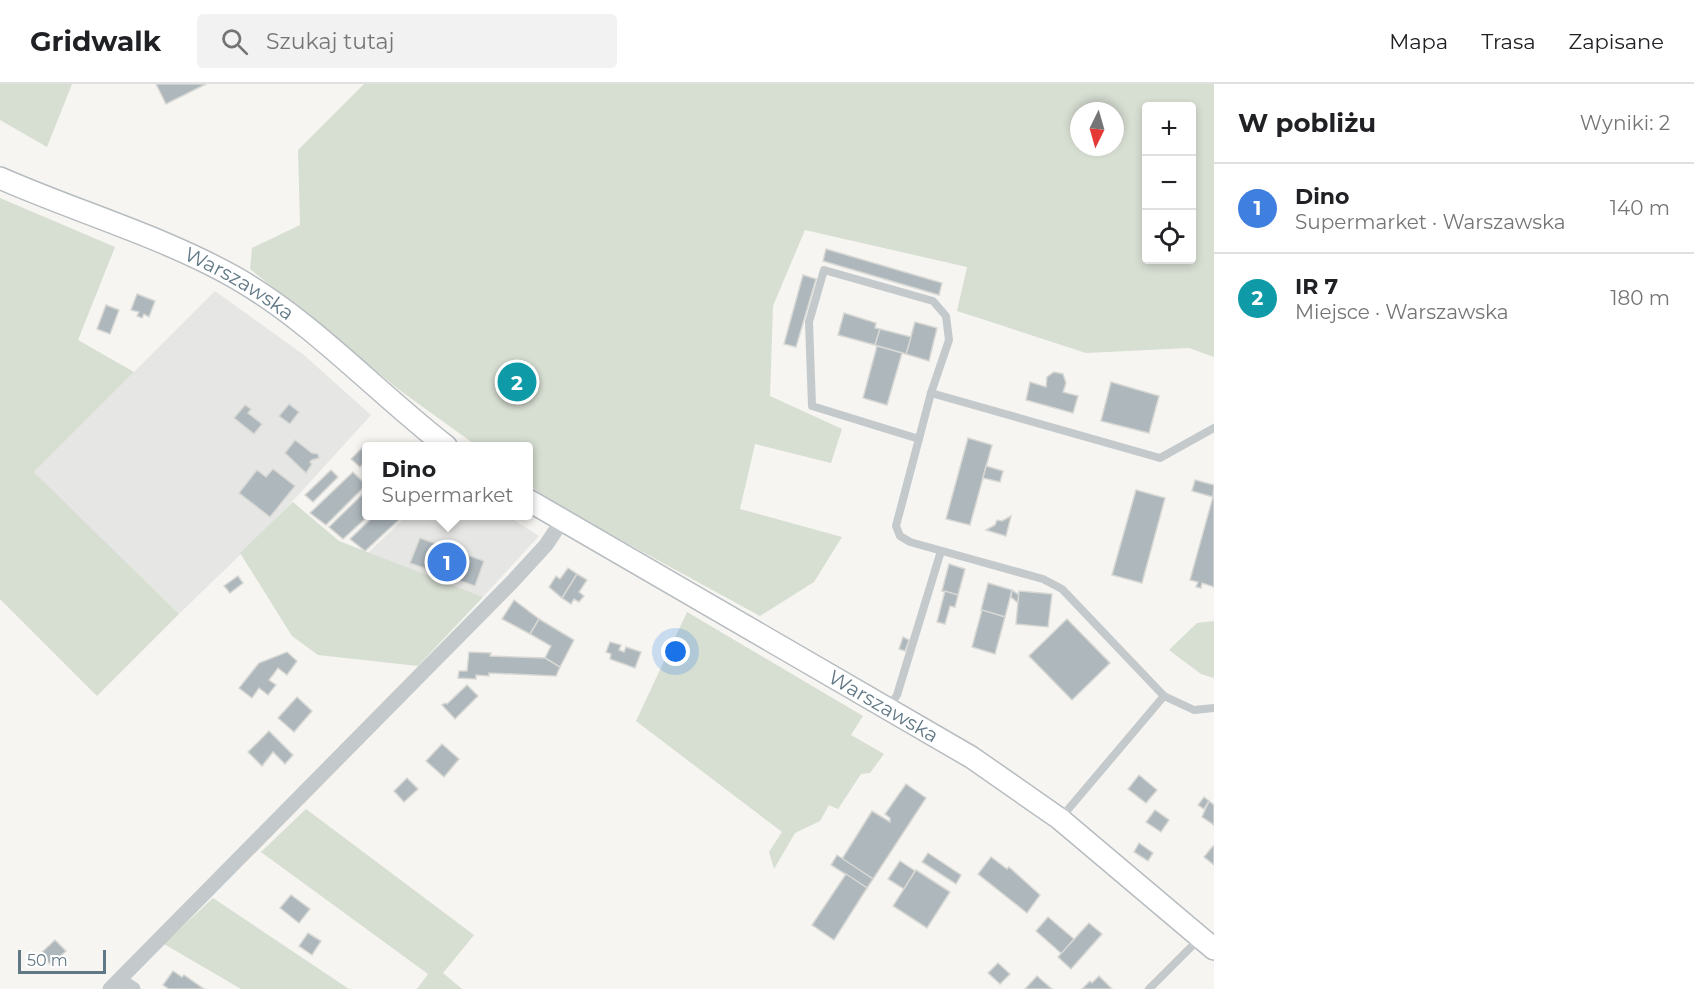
<!DOCTYPE html>
<html lang="pl">
<head>
<meta charset="utf-8">
<style>
	body { margin:0; font-family:Montserrat,sans-serif; background:#f2f2f2; color:#202124 }
	.controls { position:absolute; right:18px; top:18px; display:grid; overflow:hidden; border-radius:6px; box-shadow:0 3px 9px #0003 }
	.controls button { width:54px; height:54px; display:grid; place-items:center; padding:0; border:0; border-bottom:2px solid #e0e0e0; background:#fff; color:#202124; font:30px sans-serif }
	.compass { position:absolute; left:1070px; top:18px; width:54px; height:54px; border-radius:50%; background:#fff; box-shadow:0 3px 9px #0003; rotate:185deg }
	.scale { position:absolute; left:18px; bottom:15px; width:88px; box-sizing:border-box; padding-left:6px; border:3px solid #617886; border-top:0; font-size:16px; line-height:21px; white-space:nowrap; color:#617886; -webkit-text-stroke:4px #fff; paint-order:stroke }
	.you { position:absolute; left:676px; top:568px; width:21px; height:21px; margin:-15px; border:4px solid #fff; border-radius:50%; background:#1a73e8; box-shadow:0 0 0 9px #1a73e833 }
	.badge { display:grid; place-items:center; width:39px; height:39px; border-radius:50%; background:#2563eb; color:#fff; font-size:20px; font-weight:700 }
	.pin { position:absolute; translate:-50% -50%; border:3px solid #fff; box-shadow:0 2px 6px #0006 }
	.popup { position:absolute; left:362px; top:358px; width:171px; height:78px; box-sizing:border-box; display:grid; place-content:center; border-radius:6px; background:#fff; filter:drop-shadow(0 2px 4px #0005); font-size:20px; white-space:nowrap; color:#757577 }
	.popup b { font-size:22px; color:#202124 }
	.popup::after { content:''; position:absolute; left:50%; top:100%; margin-left:-12px; border:12px solid transparent; border-top-color:#fff }
	.list { margin:0; padding:0; list-style:none }
	h2 { display:flex; justify-content:space-between; align-items:center; height:78px; margin:0; padding:0 24px; font-size:26px }
	h2 small { font-size:20px; font-weight:400; color:#757577 }
	.list li { display:grid; grid-template-columns:39px 1fr auto; gap:18px; align-items:center; box-sizing:border-box; height:90px; padding:0 24px; border-top:2px solid #e0e0e0 }
	.list b { display:block; font-size:22px; white-space:nowrap }
	.list p { margin:0; font-size:20px; white-space:nowrap; color:#757577 }
	.list em { font-size:20px; font-style:normal; color:#757577 }
	.icon { flex:none; width:33px; height:33px; fill:none; stroke:currentColor; stroke-width:2; stroke-linecap:round; stroke-linejoin:round }
	.map { position:relative; flex:none; width:1214px; height:905px; overflow:hidden }
	header { display:flex; align-items:center; gap:36px; box-sizing:border-box; height:84px; padding:0 30px; background:#fff; border-bottom:2px solid #e0e0e0 }
	header strong { font-size:28px }
	nav { display:flex; gap:33px; margin-inline-start:auto; font-size:21px }
	.search { width:420px; height:54px; background:#f2f2f2; display:flex; align-items:center; gap:15px; box-sizing:border-box; padding:0 21px; border-radius:6px; color:#757577; font-size:22px }
	main { display:flex }
	aside { flex:1; background:#fff }
	.map>svg:first-child { display:block }
	.built { fill:#e6e7e5 }
	.green { fill:#d7ded2; fill-rule:evenodd }
	.building { fill:#adb7bc; stroke:#d7d7d4; stroke-width:1.5 }
	.lines { fill:none; stroke-linecap:round; stroke-linejoin:round }
	.secondary-casing { stroke:#b6bcc0; stroke-width:24 }
	.service { stroke:#c4c9cc; stroke-width:8 }
	.minor { stroke:#c4c9cc; stroke-width:15 }
	.secondary { stroke:#fff; stroke-width:21 }
	.labels { text-anchor:middle; stroke-width:6; stroke-linejoin:round; paint-order:stroke }
	.street-label { font-size:20px; fill:#617886; stroke:#fff }
</style>
</head>
<body>
<header>
<strong>Gridwalk</strong>
<div class="search"><svg class="icon" aria-label="search" viewBox="0 0 24 24"><circle cx="10" cy="10" r="6"/><path d="M15 15l6 6"/></svg>Szukaj tutaj</div>
<nav><a>Mapa</a><a>Trasa</a><a>Zapisane</a></nav>
</header>
<main>
<div class="map">
<svg width="1214" height="905" viewBox="0 0 1214 905">
	<rect width="100%" height="100%" fill="#f6f5f1"/>
	<g class="built">
		<polygon points="215,207 304,271 371,331 272,440 179,530 34,388"/>
		<polygon points="406,432 508,432 539,452 483,513 367,470"/>
	</g>
	<g class="green">
		<polygon points="0,0 72,0 47,63 0,36"/>
		<path d="M364,0H1214V273L1189,264L1086,269L957,227L967,183L805,146L773,222L770,312L842,345L831,379L755,360L740,425L842,453L814,498L760,532L553,419L528,400V362H477L402,308L250,185L252,164L300,141L298,66ZM1146,22H1192V176H1146ZM1079,27H1115V63H1079Z"/>
		<polygon points="0,114 115,163 78,256 134,288 34,388 179,530 97,612 0,515"/>
		<polygon points="293,418 339,457 483,513 418,582 318,571 292,552 240,469"/>
		<polygon points="687,528 863,632 851,651 884,670 870,689 861,690 838,725 829,721 820,737 795,749 774,785 769,768 782,748 636,637"/>
		<polygon points="1214,537 1214,594 1201,590 1169,566 1197,539"/>
		<polygon points="306,725 474,851 443,889 462,905 417,905 428,890 261,768"/>
		<polygon points="213,814 349,905 241,905 164,860"/>
	</g>
	<g class="building">
		<polygon points="156,0 206,0 166,20"/>
		<polygon points="826,165 942,199 939,211 823,177"/>
		<polygon points="803,191 816,195 796,263 784,260"/>
		<polygon points="137,210 155,217 149,233 144,230 142,234 137,232 139,228 131,226"/>
		<polygon points="106,221 119,226 110,250 97,245"/>
		<polygon points="844,229 876,239 875,244 880,245 875,261 838,251"/>
		<polygon points="915,238 937,244 929,277 906,270"/>
		<polygon points="880,245 911,253 906,270 875,261"/>
		<polygon points="877,262 902,269 887,321 863,314"/>
		<polygon points="1054,288 1063,290 1066,299 1063,308 1078,312 1073,329 1026,316 1030,298 1046,303 1047,293"/>
		<polygon points="1111,298 1159,312 1149,349 1101,337"/>
		<polygon points="289,320 299,328 290,340 279,332"/>
		<polygon points="245,321 251,325 248,329 262,340 254,350 234,334"/>
		<polygon points="968,354 992,361 970,441 946,435"/>
		<polygon points="295,356 312,369 318,370 319,374 312,376 310,378 312,380 306,389 285,369"/>
		<polygon points="363,363 366,366 366,377 360,383 351,375"/>
		<polygon points="986,382 1003,387 1000,398 983,394"/>
		<polygon points="273,385 295,402 270,433 239,409 257,386 266,393"/>
		<polygon points="331,386 338,393 313,418 305,411"/>
		<polygon points="353,388 366,401 326,441 310,429"/>
		<polygon points="1195,396 1214,401 1213,413 1192,407"/>
		<polygon points="1136,406 1165,414 1142,499 1112,491"/>
		<polygon points="366,407 368,432 343,455 329,443"/>
		<polygon points="1214,409 1214,503 1202,499 1201,504 1196,503 1198,498 1190,496"/>
		<polygon points="374,432 403,432 365,467 350,455"/>
		<polygon points="1011,432 1006,452 986,446 995,441 997,436 1002,437"/>
		<polygon points="420,454 484,477 475,502 410,479"/>
		<polygon points="949,480 965,485 958,511 942,507"/>
		<polygon points="568,484 577,490 562,514 549,503 556,492 560,495"/>
		<polygon points="577,490 587,496 579,508 584,512 579,518 574,515 571,520 562,514"/>
		<polygon points="238,492 243,499 230,509 224,502"/>
		<polygon points="988,499 1012,506 1005,533 981,526"/>
		<polygon points="1012,506 1019,511 1018,519 1011,513"/>
		<polygon points="945,507 958,511 955,523 950,522 945,540 937,538"/>
		<polygon points="1019,507 1052,510 1048,543 1016,540"/>
		<polygon points="514,516 539,535 530,550 502,535"/>
		<polygon points="982,526 1005,533 995,570 972,563"/>
		<polygon points="539,535 574,556 560,583 545,574 551,562 530,550"/>
		<polygon points="1067,535 1110,579 1072,616 1029,572"/>
		<polygon points="903,553 909,556 905,567 899,565"/>
		<polygon points="610,558 621,561 619,566 624,568 626,563 641,568 635,584 610,575 611,570 606,568"/>
		<polygon points="287,568 297,577 287,591 278,584 269,596 276,601 268,611 259,604 252,614 239,604 259,579"/>
		<polygon points="469,568 491,569 490,572 545,574 560,583 556,592 489,589 489,592 476,591 476,595 458,594 459,587 467,587"/>
		<polygon points="467,601 478,612 455,635 442,621 445,619 447,620"/>
		<polygon points="297,613 312,627 294,648 278,634"/>
		<polygon points="269,647 293,671 285,680 273,668 262,682 248,668"/>
		<polygon points="442,660 459,675 444,693 426,677"/>
		<polygon points="1139,691 1157,706 1146,719 1128,705"/>
		<polygon points="407,694 418,705 404,718 394,707"/>
		<polygon points="906,700 926,714 873,795 842,775 872,727 890,738 890,734 885,730"/>
		<polygon points="1204,713 1209,717 1204,725 1198,721"/>
		<polygon points="1209,717 1214,721 1214,741 1202,733"/>
		<polygon points="1155,726 1169,736 1161,748 1146,738"/>
		<polygon points="1139,759 1153,769 1148,777 1134,768"/>
		<polygon points="1213,762 1214,762 1214,781 1204,773"/>
		<polygon points="928,769 961,791 956,800 922,778"/>
		<polygon points="837,771 873,795 867,804 831,781"/>
		<polygon points="991,773 1007,785 1009,783 1040,811 1027,829 978,790"/>
		<polygon points="900,777 915,787 904,805 888,795"/>
		<polygon points="916,786 950,808 927,844 893,822"/>
		<polygon points="846,790 867,804 834,856 812,841"/>
		<polygon points="291,811 310,825 299,839 280,824"/>
		<polygon points="1048,833 1074,855 1062,870 1036,847"/>
		<polygon points="1089,839 1102,850 1071,885 1058,873"/>
		<polygon points="308,849 321,857 312,871 299,862"/>
		<polygon points="55,856 66,867 51,881 40,870"/>
		<polygon points="998,879 1010,890 1000,900 988,889"/>
		<polygon points="173,887 182,893 184,891 204,905 169,905 163,901"/>
		<polygon points="1037,892 1052,905 1025,905"/>
		<polygon points="1099,892 1112,905 1082,905 1090,897 1092,899"/>
	</g>
	<g class="lines">
		<g class="secondary-casing">
			<g id="secondary">
				<path id="s1" d="M0,94C77,128 162,152 236,194C314,239 375,307 446,362"/>
				<path id="s2" d="M528,416L971,673L1060,735L1214,865"/>
			</g>
		</g>
		<g class="service">
			<polyline points="919,355 812,322 809,238 824,186 933,217 946,232 949,256 931,309"/>
			<polyline points="1164,612 1062,505 1043,495 910,458 900,452 896,442 931,309 1160,374 1214,344"/>
			<polyline points="889,624 897,611 941,467"/>
			<polyline points="1060,735 1164,612 1194,626 1214,624"/>
			<polyline points="1149,905 1199,855"/>
		</g>
		<g class="minor">
			<polyline points="119,896 133,905"/>
			<polyline points="110,905 513,497 546,461 562,437"/>
		</g>
		<use href="#secondary" class="secondary"/>
	</g>
	<g class="labels">
		<g class="street-label">
			<text dy="7" stroke="none"><textPath href="#s1" startOffset="262">Warszawska</textPath></text>
			<text dy="7" stroke="none"><textPath href="#s2" startOffset="411">Warszawska</textPath></text>
		</g>
	</g>
</svg>
<div class="controls">
<button>+</button>
<button>−</button>
<button><svg class="icon" aria-label="locate" viewBox="0 0 24 24"><circle cx="12" cy="12" r="6"/><path d="M12 2v4M12 18v4M2 12h4M18 12h4"/></svg></button>
</div>
<svg class="compass" viewBox="-18 -18 36 36"><path d="M0-13l5 13h-10z" fill="#e53935"/><path d="M0 13l5-13h-10z" fill="#757577"/></svg>
<div class="scale">50 m</div>
<div class="you"></div>
<div class="pin badge" style="left:447px;top:478px;background:#3f7fe0">1</div>
<div class="popup"><b>Dino</b>Supermarket</div>
<div class="pin badge" style="left:517px;top:298px;background:#0f9aa8">2</div>
</div>
<aside>
<h2>W pobliżu<small>Wyniki: 2</small></h2>
<ul class="list">
<li><span class="badge" style="background:#3f7fe0">1</span><div><b>Dino</b><p>Supermarket · Warszawska</p></div><em>140 m</em></li>
<li><span class="badge" style="background:#0f9aa8">2</span><div><b>IR 7</b><p>Miejsce · Warszawska</p></div><em>180 m</em></li>
</ul>
</aside>
</main>
</body>
</html>
